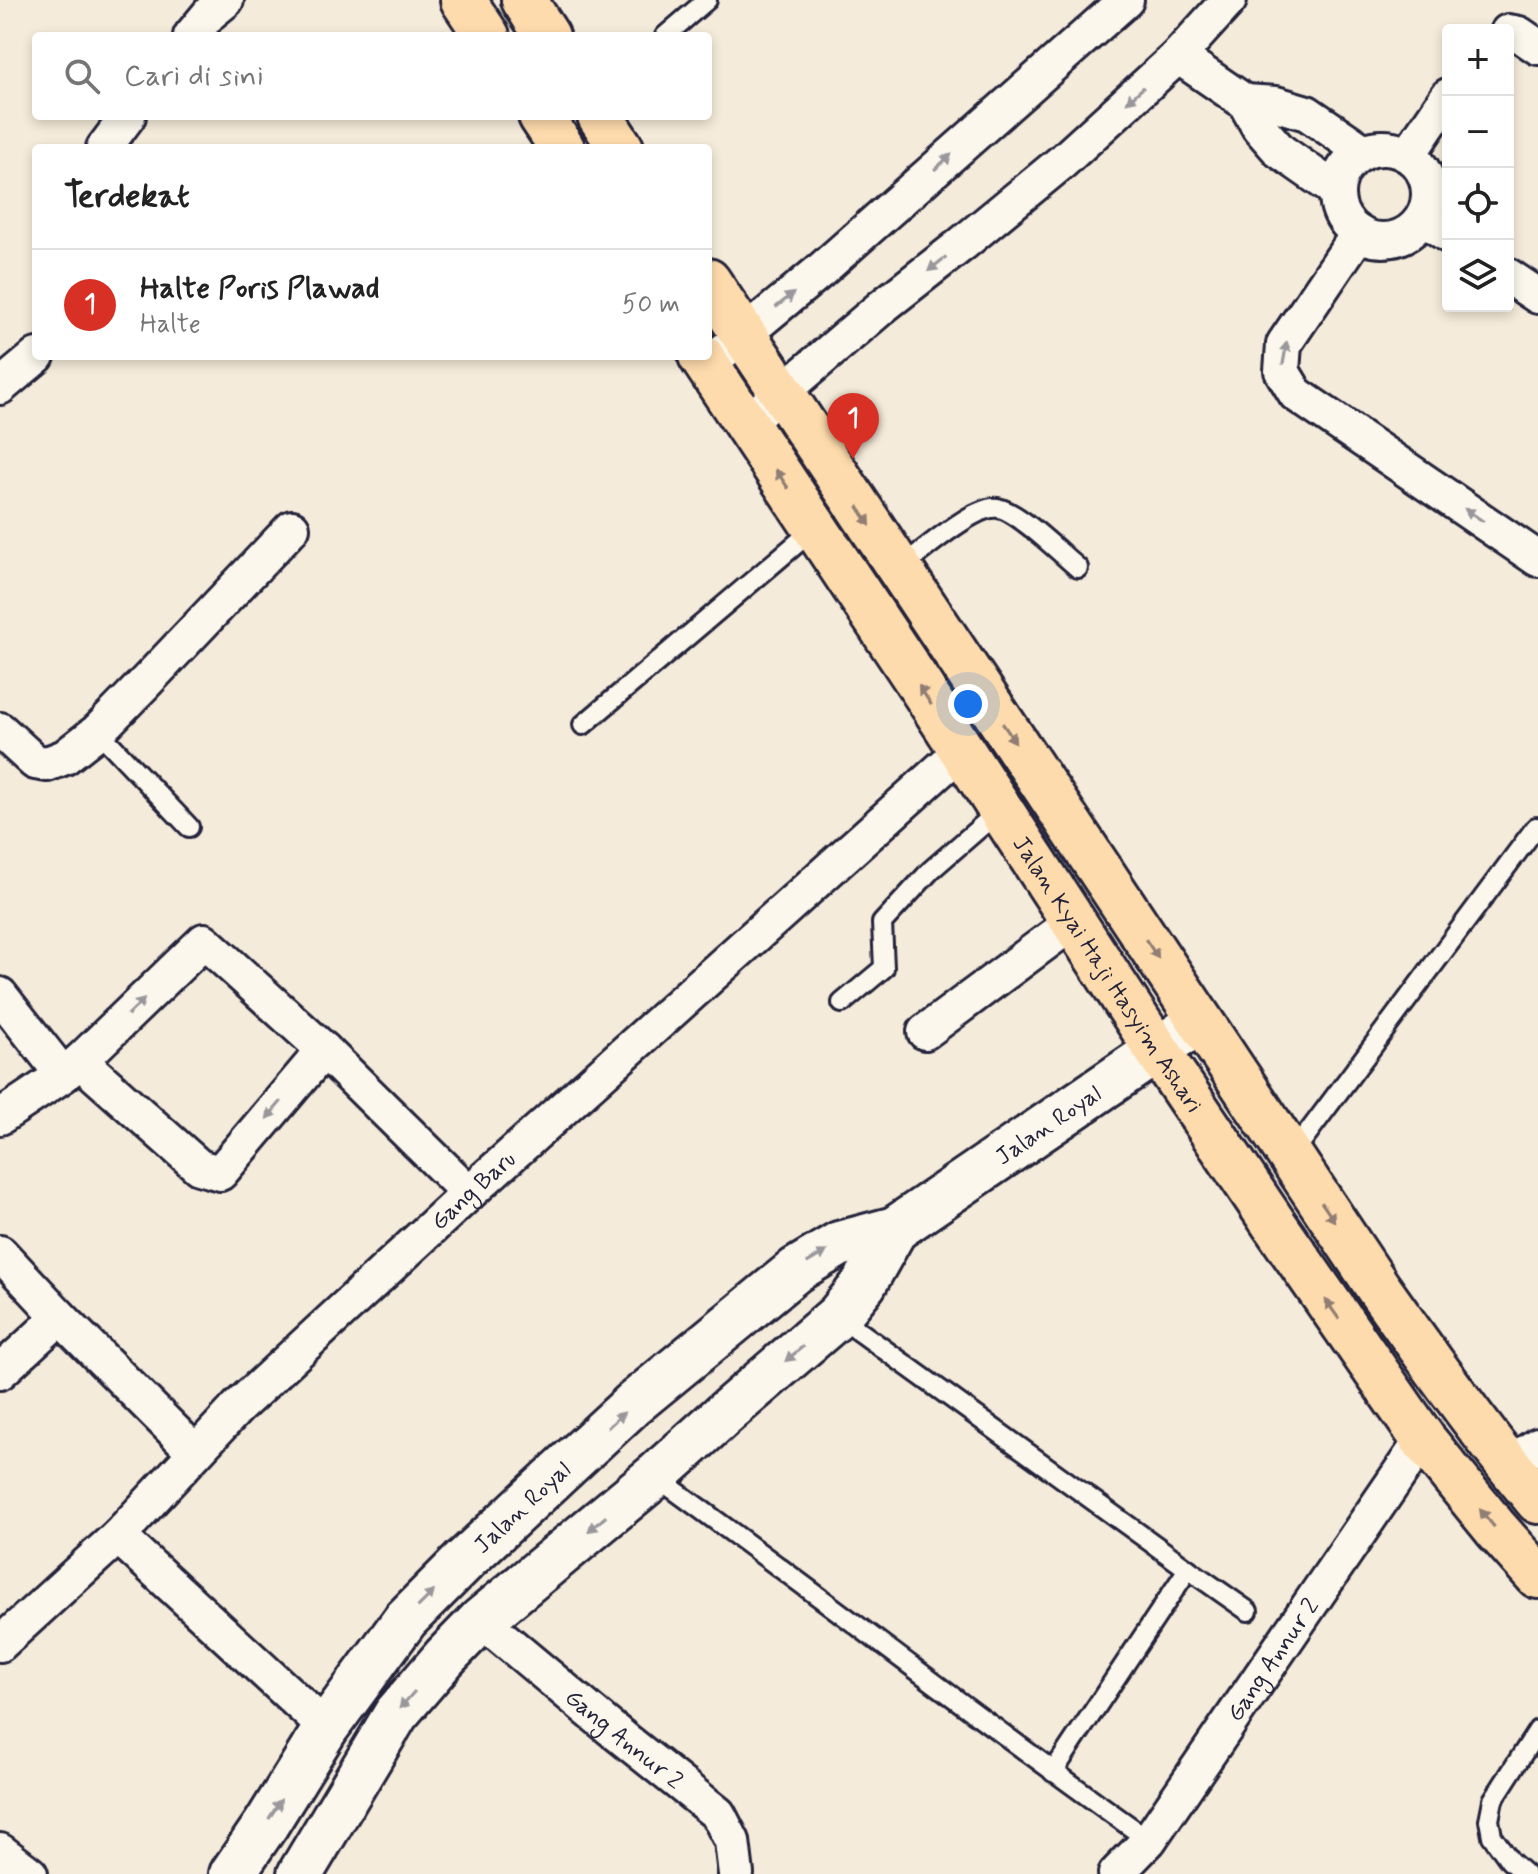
<!DOCTYPE html>
<html lang="id">
<head>
<meta charset="utf-8">
<style>
	body { margin:0; font-family:Mynerve,sans-serif; background:#f2f2f2; color:#222 }
	.controls { position:absolute; right:24px; top:24px; display:grid; overflow:hidden; border-radius:8px; box-shadow:0 4px 12px #0003 }
	.controls button { width:72px; height:72px; display:grid; place-items:center; padding:0; border:0; border-bottom:2px solid #e0e0e0; background:#fff; color:#222; font:40px sans-serif }
	.you { position:absolute; left:968px; top:704px; width:28px; height:28px; margin:-20px; border:6px solid #fff; border-radius:50%; background:#1a73e8; box-shadow:0 0 0 12px #1a73e833 }
	.badge { display:grid; place-items:center; width:52px; height:52px; border-radius:50%; background:#d93025; color:#fff; font-size:26px; font-weight:700 }
	.pin { position:absolute; translate:-50% -66px; filter:drop-shadow(0 2px 4px #0008) }
	.pin::after { content:''; position:absolute; top:42px; width:28px; height:24px; background:inherit; clip-path:polygon(0 0,100% 0,50% 100%) }
	.list { margin:0; padding:0; list-style:none }
	h2 { display:flex; justify-content:space-between; align-items:center; height:104px; margin:0; padding:0 32px; font-size:34px }
	h2 small { font-size:26px; font-weight:400; color:#767676 }
	.list li { display:grid; grid-template-columns:52px 1fr auto; gap:24px; align-items:center; box-sizing:border-box; height:112px; padding:0 32px; border-top:2px solid #e0e0e0 }
	.list b { display:block; font-size:30px; white-space:nowrap }
	.list p { margin:0; font-size:26px; white-space:nowrap; color:#767676 }
	.list em { font-size:26px; font-style:normal; color:#767676 }
	.icon { flex:none; width:44px; height:44px; fill:none; stroke:currentColor; stroke-width:2; stroke-linecap:round; stroke-linejoin:round }
	.map { position:relative; flex:none; width:1538px; height:1874px; overflow:hidden }
	.search { position:absolute; background:#fff; box-shadow:0 4px 12px #0003; left:32px; top:32px; width:680px; height:88px; display:flex; align-items:center; gap:20px; box-sizing:border-box; padding:0 28px; border-radius:8px; color:#767676; font-size:30px }
	.panel { position:absolute; background:#fff; box-shadow:0 4px 12px #0003; left:32px; top:144px; width:680px; height:216px; border-radius:8px }
	.map>svg:first-child { display:block }
	.lines { fill:none; stroke-linecap:round; stroke-linejoin:round }
	.lane-casing { stroke:#22223b; stroke-width:24 }
	.street-casing { stroke:#22223b; stroke-width:40 }
	.secondary-casing { stroke:#22223b; stroke-width:50 }
	.primary-casing { stroke:#22223b; stroke-width:50 }
	.lane { stroke:#fbf7ec; stroke-width:18 }
	.street { stroke:#fbf7ec; stroke-width:34 }
	.secondary { stroke:#fbf7ec; stroke-width:44 }
	.primary { stroke:#fedbac; stroke-width:44 }
	.oneway { fill:#99979c }
	.oneway2 { fill:#907e74 }
	.labels { text-anchor:middle; stroke-width:6; stroke-linejoin:round; paint-order:stroke }
	.street-label { font-size:24px; fill:#22223b; stroke:#fbf7ec }
</style>
</head>
<body>
<div class="map">
<svg width="1538" height="1874" viewBox="0 0 1538 1874">
	<rect width="100%" height="100%" fill="#f5ebda"/>
	<filter id="ink" filterUnits="userSpaceOnUse"><feTurbulence type="fractalNoise" baseFrequency=".0125" numOctaves="2"/><feDisplacementMap in="SourceGraphic" scale="16" xChannelSelector="R" yChannelSelector="G"/><feConvolveMatrix kernelMatrix="1 2 1 2 8 2 1 2 1" color-interpolation-filters="sRGB"/></filter>
	<g filter="url(#ink)">
		<g class="lines">
			<g class="lane-casing">
				<g id="lane">
					<polyline points="665,36 707,0"/>
					<path d="M899,569C919,554 975,504 998,508C1019,512 1060,553 1078,568"/>
					<polyline points="583,725 815,528"/>
					<polyline points="98,731 189,827"/>
					<polyline points="842,1003 884,968 882,923 931,870 1000,810"/>
					<polyline points="1290,1157 1536,827"/>
					<polyline points="838,1316 1188,1569 1053,1772"/>
					<path d="M655,1476C821,1596 982,1722 1149,1840"/>
					<polyline points="1188,1569 1248,1611"/>
					<polyline points="1525,1874 1510,1861 1492,1836 1489,1820 1493,1800 1538,1730"/>
				</g>
			</g>
			<g class="street-casing">
				<g id="street">
					<polyline points="1508,32 1519,34 1538,47"/>
					<polyline points="191,36 210,13 226,0"/>
					<polyline points="1178,56 1245,102 1259,127 1280,151 1337,191"/>
					<polyline points="1245,102 1276,104 1307,113 1364,152"/>
					<polyline points="104,148 128,116"/>
					<circle cx="1383" cy="194" r="46"/>
					<polyline points="1408,155 1448,96"/>
					<polyline points="1423,218 1448,235"/>
					<polyline points="1359,233 1284,344 1282,371 1296,394 1538,559"/>
					<polyline points="1508,276 1538,296"/>
					<polyline points="707,365 820,271 1126,0"/>
					<polyline points="0,387 37,356"/>
					<polyline points="745,424 883,306 962,244 1063,161 1178,56 1229,0"/>
					<polyline points="0,730 35,762 47,764 65,757 98,731 144,684 292,528"/>
					<polyline points="0,995 63,1075"/>
					<polyline points="925,1032 1073,922"/>
					<polyline points="80,1061 199,1167 220,1173 324,1050"/>
					<polyline points="0,1117 63,1075 80,1061 204,941 324,1050 469,1193"/>
					<polyline points="0,1253 60,1317 195,1452"/>
					<polyline points="0,1372 60,1317"/>
					<polyline points="1508,1465 1538,1445"/>
					<polyline points="118,1536 326,1728"/>
					<path id="s1" d="M481,1620L609,1727L718,1814L732,1841L736,1874"/>
					<path id="s2" d="M0,1644L118,1536L238,1407L469,1193L961,751"/>
					<polyline points="0,1851 30,1874"/>
					<path id="s3" d="M1116,1874L1149,1840L1423,1439"/>
				</g>
			</g>
			<g class="secondary-casing">
				<g id="secondary">
					<path id="s4" d="M232,1874L267,1823L326,1728L406,1619L466,1559L633,1404L796,1270L839,1244L895,1229L1200,1021"/>
					<polyline points="300,1874 396,1714 445,1657 481,1620 655,1476 724,1414 838,1316 864,1284 895,1229"/>
				</g>
			</g>
			<g class="primary-casing">
				<g id="primary">
					<polyline points="463,0 487,36"/>
					<polyline points="524,0 547,36"/>
					<polyline points="541,116 562,148"/>
					<polyline points="600,116 621,148"/>
					<path d="M708,281L1379,1289C1430,1361 1481,1433 1538,1501"/>
					<path id="s5" d="M701,356L913,675L1157,1050L1274,1224L1423,1439L1496,1529L1538,1576"/>
				</g>
			</g>
			<use href="#lane" class="lane"/>
			<use href="#street" class="street"/>
			<use href="#secondary" class="secondary"/>
			<use href="#primary" class="primary"/>
		</g>
		<defs><path id="oneway-solid" d="M-6-.8H1V-3.2L6.5 0L1 3.2V.8H-6Z" transform="scale(2)"/></defs>
		<g class="oneway">
			<use href="#oneway-solid" transform="translate(1135 95) rotate(138)"/>
			<use href="#oneway-solid" transform="translate(943 162) rotate(-42)"/>
			<use href="#oneway-solid" transform="translate(937 264) rotate(141)"/>
			<use href="#oneway-solid" transform="translate(785 300) rotate(-39)"/>
			<use href="#oneway-solid" transform="translate(1285 353) rotate(-80)"/>
			<use href="#oneway-solid" transform="translate(1474 515) rotate(-146)"/>
			<use href="#oneway-solid" transform="translate(136 1007) rotate(-44)"/>
			<use href="#oneway-solid" transform="translate(274 1110) rotate(130)"/>
			<use href="#oneway-solid" transform="translate(817 1257) rotate(-31)"/>
			<use href="#oneway-solid" transform="translate(794 1354) rotate(140)"/>
			<use href="#oneway-solid" transform="translate(616 1420) rotate(-43)"/>
			<use href="#oneway-solid" transform="translate(597 1524) rotate(140)"/>
			<use href="#oneway-solid" transform="translate(426 1599) rotate(-45)"/>
			<use href="#oneway-solid" transform="translate(407 1700) rotate(131)"/>
			<use href="#oneway-solid" transform="translate(275 1809) rotate(-58)"/>
		</g>
		<g class="oneway2">
			<use href="#oneway-solid" transform="translate(782 479) rotate(-124)"/>
			<use href="#oneway-solid" transform="translate(864 516) rotate(57)"/>
			<use href="#oneway-solid" transform="translate(925 695) rotate(-123)"/>
			<use href="#oneway-solid" transform="translate(1009 733) rotate(56)"/>
			<use href="#oneway-solid" transform="translate(1152 949) rotate(56)"/>
			<use href="#oneway-solid" transform="translate(1328 1212) rotate(56)"/>
			<use href="#oneway-solid" transform="translate(1332 1309) rotate(-125)"/>
			<use href="#oneway-solid" transform="translate(1487 1518) rotate(-129)"/>
		</g>
	</g>
	<g class="labels">
		<g class="street-label">
			<text dy="8" stroke="none"><textPath href="#s5" startOffset="740">Jalan Kyai Haji Hasyim Ashari</textPath></text>
			<text dy="8" stroke="none"><textPath href="#s4" startOffset="1126">Jalan Royal</textPath></text>
			<text dy="8" stroke="none"><textPath href="#s2" startOffset="656">Gang Baru</textPath></text>
			<text dy="8" stroke="none"><textPath href="#s4" startOffset="470">Jalan Royal</textPath></text>
			<text dy="8" stroke="none"><textPath href="#s3" startOffset="266">Gang Annur 2</textPath></text>
			<text dy="8" stroke="none"><textPath href="#s1" startOffset="186">Gang Annur 2</textPath></text>
		</g>
	</g>
</svg>
<div class="controls">
<button>+</button>
<button>−</button>
<button><svg class="icon" aria-label="locate" viewBox="0 0 24 24"><circle cx="12" cy="12" r="6"/><path d="M12 2v4M12 18v4M2 12h4M18 12h4"/></svg></button>
<button><svg class="icon" aria-label="layers" viewBox="0 0 24 24"><path d="M12 4l9 5-9 5-9-5zM3 14l9 5 9-5"/></svg></button>
</div>
<div class="you"></div>
<div class="pin badge" style="left:853px;top:459px">1</div>
<div class="search"><svg class="icon" aria-label="search" viewBox="0 0 24 24"><circle cx="10" cy="10" r="6"/><path d="M15 15l6 6"/></svg>Cari di sini</div>
<section class="panel">
<h2>Terdekat<small></small></h2>
<ul class="list">
<li><span class="badge">1</span><div><b>Halte Poris Plawad</b><p>Halte</p></div><em>50 m</em></li>
</ul>
</section>
</div>
</body>
</html>
